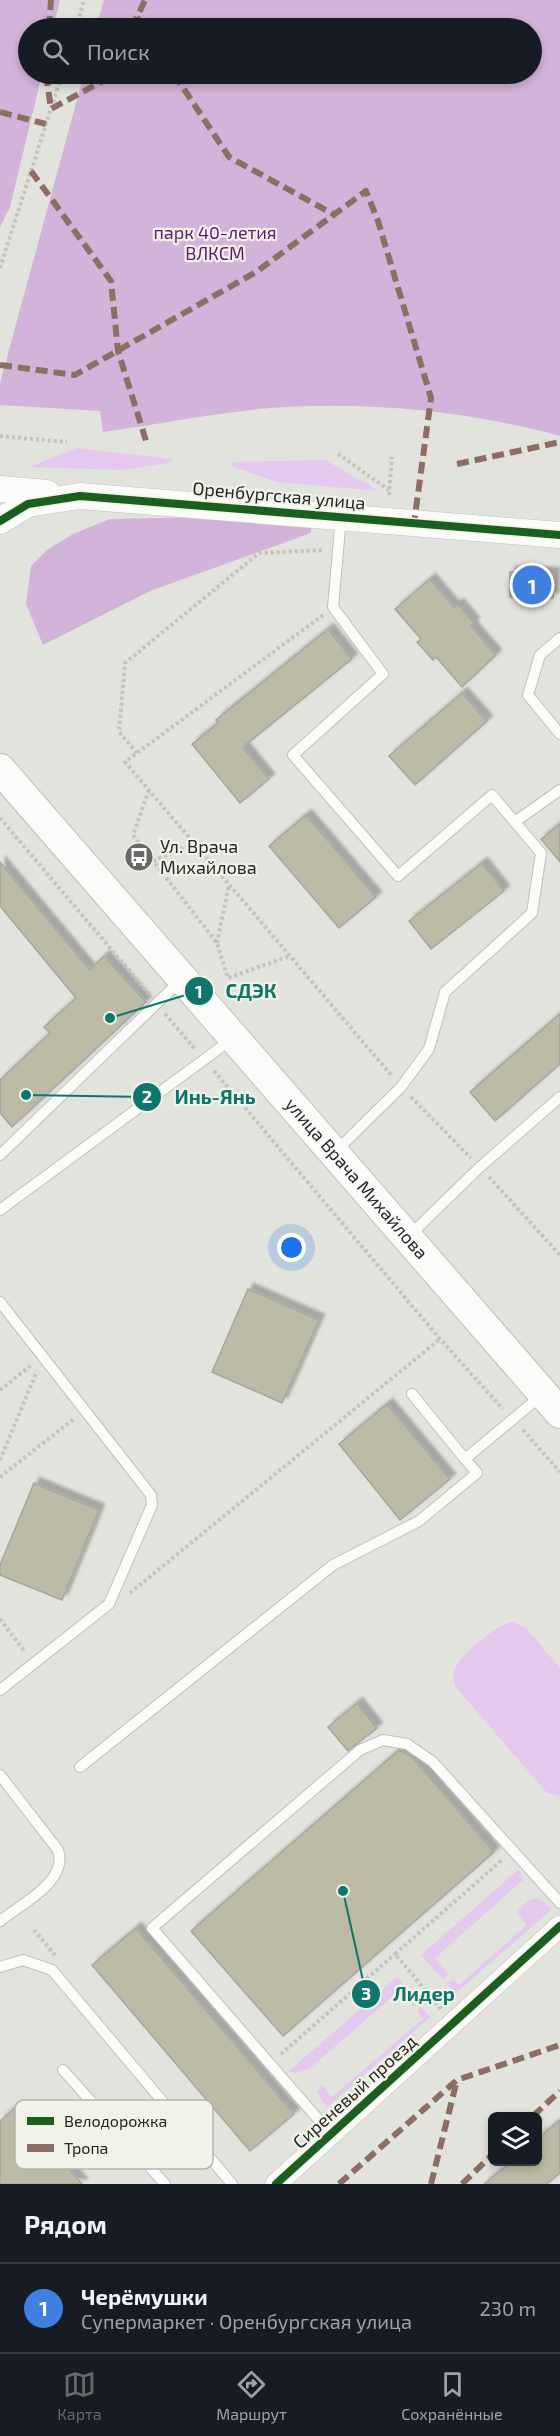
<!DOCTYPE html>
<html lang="ru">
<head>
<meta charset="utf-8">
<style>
	body { margin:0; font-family:"Exo 2",sans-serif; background:#20242c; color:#f1f3f6 }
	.controls { position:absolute; right:18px; bottom:18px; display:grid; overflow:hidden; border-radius:9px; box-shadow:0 3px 9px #0003 }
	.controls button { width:54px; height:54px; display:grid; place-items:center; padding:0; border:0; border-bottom:2px solid #363941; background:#171b24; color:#f1f3f6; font:30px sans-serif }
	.you { position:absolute; left:292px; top:1248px; width:21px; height:21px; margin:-15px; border:4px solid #fff; border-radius:50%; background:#1a73e8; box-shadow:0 0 0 9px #1a73e833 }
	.badge { display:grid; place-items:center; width:39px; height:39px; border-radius:50%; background:#686864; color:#fff; font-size:20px; font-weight:700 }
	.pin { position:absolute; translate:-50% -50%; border:3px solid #fff; box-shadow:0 2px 6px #0006 }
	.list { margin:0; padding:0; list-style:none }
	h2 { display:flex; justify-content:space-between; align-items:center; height:78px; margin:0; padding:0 24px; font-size:26px }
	h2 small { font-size:20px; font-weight:400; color:#9ea1a6 }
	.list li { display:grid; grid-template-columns:39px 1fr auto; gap:18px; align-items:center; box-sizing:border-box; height:90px; padding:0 24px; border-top:2px solid #363941 }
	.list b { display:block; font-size:22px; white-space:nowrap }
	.list p { margin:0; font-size:20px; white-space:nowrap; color:#9ea1a6 }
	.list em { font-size:20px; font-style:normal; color:#9ea1a6 }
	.icon { flex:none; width:33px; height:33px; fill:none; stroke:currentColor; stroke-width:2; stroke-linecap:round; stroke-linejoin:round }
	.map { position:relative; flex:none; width:560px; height:2184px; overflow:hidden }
	.search { position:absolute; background:#171b24; box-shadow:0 3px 9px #0003; left:18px; right:18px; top:18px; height:66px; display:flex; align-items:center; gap:15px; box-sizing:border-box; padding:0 21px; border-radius:33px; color:#9ea1a6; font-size:22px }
	.sheet { height:168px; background:#171b24 }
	nav { display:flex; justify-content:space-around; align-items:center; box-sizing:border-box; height:84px; border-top:2px solid #363941; background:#171b24; font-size:16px; color:#9ea1a6 }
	nav a { display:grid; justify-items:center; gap:3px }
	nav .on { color:#686864 }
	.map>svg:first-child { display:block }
	.green { fill:#e5c8ed }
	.forest { fill:#d2b3d9 }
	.building { fill:#bbbba6; stroke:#a6a6a3; stroke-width:1.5; filter:url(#shadow) }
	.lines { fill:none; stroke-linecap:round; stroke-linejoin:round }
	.service-casing { stroke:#bfc0bc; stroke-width:12 }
	.minor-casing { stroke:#bfc0bc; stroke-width:22 }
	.tertiary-casing { stroke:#bfc0bc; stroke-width:27 }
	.secondary-casing { stroke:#bfc0bc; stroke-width:32 }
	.path { stroke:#c2c2c0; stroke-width:4; stroke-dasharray:3 3; stroke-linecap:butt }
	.service { stroke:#fbfbfa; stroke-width:10 }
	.minor { stroke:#fbfbfa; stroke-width:21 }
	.tertiary { stroke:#fbfbfa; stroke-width:26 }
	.secondary { stroke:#fbfbfa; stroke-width:30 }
	.quiet { stroke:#8d6e63; stroke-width:6; stroke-dasharray:12 6; stroke-linecap:butt }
	.cycleway-casing { stroke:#f1f2e8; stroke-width:11 }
	.cycleway { stroke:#1b5e20; stroke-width:8 }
	.labels { text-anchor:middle; stroke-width:4.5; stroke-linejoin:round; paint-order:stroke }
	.park-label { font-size:18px; fill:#5e1972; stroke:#f1f2e8 }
	.street-label { font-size:18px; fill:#262623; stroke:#f1f2e8 }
	.poi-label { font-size:18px; fill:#262623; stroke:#f1f2e8; text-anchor:start }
	.key { fill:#f1f2e8; stroke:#b4b5ad; stroke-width:1.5 }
	.key-label { font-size:16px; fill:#262623 }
	.leader { fill:none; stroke:#0f766e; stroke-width:2 }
	.callout-dot { fill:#0f766e; stroke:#f1f2e8; stroke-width:2 }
	.mark-label { font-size:18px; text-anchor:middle; font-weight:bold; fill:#fff }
	.callout-label { font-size:20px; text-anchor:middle; font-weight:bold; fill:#0f766e; stroke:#f1f2e8; stroke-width:4.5; stroke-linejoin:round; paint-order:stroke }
</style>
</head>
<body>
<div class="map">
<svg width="560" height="2184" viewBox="0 0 560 2184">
	<defs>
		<filter id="shadow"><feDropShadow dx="5.5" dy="-5.5" stdDeviation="1.5" flood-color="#0004"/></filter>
	</defs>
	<rect width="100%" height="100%" fill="#e2e3dd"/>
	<g class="green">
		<polygon points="77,448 172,459 172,462 123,470 29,467"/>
		<polygon points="325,460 379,491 276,482 232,466 233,462"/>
		<path d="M513,1622L525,1627L560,1668V1796L547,1793L455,1686C454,1681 453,1677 454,1672C457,1657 498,1623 513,1622Z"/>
		<polygon points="519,1869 523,1880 435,1958 449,1974 443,1979 421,1955"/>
		<polygon points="538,1898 552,1909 455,1994 447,1984 453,1979 459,1985 527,1925 516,1912 529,1900"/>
		<polygon points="397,1977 418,2001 413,2005 400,1990 309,2069 295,2073 289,2071"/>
		<polygon points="421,2007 430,2017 327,2107 317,2092 321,2084 332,2097 423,2019 417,2011"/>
	</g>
	<g class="forest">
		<polygon points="0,0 60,0 53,28 28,28 28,74 42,74 10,207 0,227"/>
		<path d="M104,0H560V436C469,411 365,401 270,408C215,413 158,424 103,432L100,411L0,405V383L84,74H532V28H96Z"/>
		<polygon points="305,515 311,521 311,533 150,591 43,645 26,604 31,566 47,550 73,534 110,519"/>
	</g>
	<g class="building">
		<polygon points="510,572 554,573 553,598 510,597"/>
		<polygon points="430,579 454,607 458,604 474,623 471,626 496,655 462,687 436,657 433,660 417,642 421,639 395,609"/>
		<polygon points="328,629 352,659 243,747 269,779 240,803 192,744 218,723 216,720"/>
		<polygon points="462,693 487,721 415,785 389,756"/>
		<polygon points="306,815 376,897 339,928 269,846"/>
		<polygon points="560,824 560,862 541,839"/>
		<polygon points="0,862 90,970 104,956 146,1002 12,1127 0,1113 0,1080 50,1033 44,1027 76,998 0,906"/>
		<polygon points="482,863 504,891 431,949 409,921"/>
		<polygon points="560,1014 560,1064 495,1121 470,1092"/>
		<polygon points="248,1289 319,1320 282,1403 212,1372"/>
		<polygon points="387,1404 450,1479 400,1520 339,1444"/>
		<polygon points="34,1483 99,1510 62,1600 0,1575 0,1565"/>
		<polygon points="357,1703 377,1728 348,1751 328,1727"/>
		<polygon points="399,1750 412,1757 494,1852 283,2036 191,1931"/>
		<polygon points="136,1928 294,2114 250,2151 92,1965"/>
		<polygon points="16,2107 82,2184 0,2184 0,2121"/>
		<polygon points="560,2120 560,2173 547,2184 484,2184 511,2162 537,2162 537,2139"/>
	</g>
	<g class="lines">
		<g class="service-casing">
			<g id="service">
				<polyline points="560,638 540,655 528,695 560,734"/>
				<polyline points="516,821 560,790"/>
				<polyline points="334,1153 401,1087 429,1049 445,992 532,913 541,853 492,795 398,876 293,755 383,674 333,607 341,517"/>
				<polyline points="0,1155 181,980"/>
				<polyline points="0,1210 232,1039"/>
				<polyline points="408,1237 480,1167 560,1097"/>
				<polyline points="0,1302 151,1495 152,1505 109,1604 0,1690"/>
				<polyline points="412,1394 465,1459"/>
				<polyline points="80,1767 333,1565 419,1521 477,1473 465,1459 543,1394"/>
				<path d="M0,1775L58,1850C69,1881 21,1904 0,1921"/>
				<polyline points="0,1967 23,1960 52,1970 232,2184"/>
				<polyline points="63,2070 165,2184"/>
				<polyline points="331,2134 152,1928 360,1750 383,1740 407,1744 433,1762 560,1903"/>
			</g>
		</g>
		<g class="minor-casing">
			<polyline id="minor" points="276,2184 560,1926"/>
		</g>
		<g class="tertiary-casing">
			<g id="tertiary">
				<polyline points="0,489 47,493"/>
				<polyline points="0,521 28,504 80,496 560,535"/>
			</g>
		</g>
		<g class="secondary-casing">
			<g id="secondary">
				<path id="s1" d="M0,769L560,1413"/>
			</g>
		</g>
		<g class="path">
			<polyline points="76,28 84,0"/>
			<polyline points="0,268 62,74"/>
			<polyline points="0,436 67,442"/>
			<polyline points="338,454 389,490"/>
			<polyline points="389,495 392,457"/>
			<polyline points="323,615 125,762 392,1076"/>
			<polyline points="137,753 119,732 125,663 259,553 324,550"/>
			<polyline points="149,790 133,835 217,943 228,978 290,956"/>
			<polyline points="0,818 149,994"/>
			<polyline points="153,861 195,843"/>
			<polyline points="217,943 229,884"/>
			<polyline points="165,1014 195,1049"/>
			<polyline points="214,1071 440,1339 503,1409"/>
			<polyline points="411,1097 471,1158"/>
			<polyline points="489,1177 560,1255"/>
			<polyline points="0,1390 33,1364"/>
			<polyline points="523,1430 560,1472"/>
			<polyline points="0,1460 37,1371"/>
			<polyline points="0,1477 75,1418"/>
			<polyline points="130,1593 440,1339"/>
			<polyline points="0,1619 25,1652"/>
			<polyline points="34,1930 55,1955"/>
			<polyline points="441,2009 395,1954 502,1860"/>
			<polyline points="281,2054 395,1954"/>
		</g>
		<use href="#service" class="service"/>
		<use href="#minor" class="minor"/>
		<use href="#tertiary" class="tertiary"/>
		<use href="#secondary" class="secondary"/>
		<g class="quiet">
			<polyline points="137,17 144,28"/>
			<polyline points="49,28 51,0"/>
			<polyline points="132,28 145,0"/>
			<polyline points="46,74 51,109 110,77 111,74"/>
			<polyline points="174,74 229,157 335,215"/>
			<polyline points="0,112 46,124"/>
			<polyline points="31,171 111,281 118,351 147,444"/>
			<polyline points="0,365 75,375 256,272 366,191 378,221 431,398 414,523"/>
			<polyline points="457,464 560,442"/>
			<polyline points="533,2116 560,2091"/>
			<polyline points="339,2184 457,2080 560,2045"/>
			<polyline points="431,2184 457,2080"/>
			<polyline points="462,2184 492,2155"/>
		</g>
		<g class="cycleway-casing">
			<g id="cycleway">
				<polyline points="0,521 28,504 80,496 560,535"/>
				<polyline points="276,2184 560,1926"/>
			</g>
		</g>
		<use href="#cycleway" class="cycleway"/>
	</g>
	<defs>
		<g id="bus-disc" transform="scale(1.5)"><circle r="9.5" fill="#686864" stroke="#f1f2e8"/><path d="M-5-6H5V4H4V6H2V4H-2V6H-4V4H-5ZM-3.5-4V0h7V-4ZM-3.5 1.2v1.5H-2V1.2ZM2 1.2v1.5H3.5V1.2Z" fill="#fff"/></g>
	</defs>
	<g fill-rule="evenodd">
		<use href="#bus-disc" x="139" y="857"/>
	</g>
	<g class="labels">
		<g class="park-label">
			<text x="215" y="239">парк 40-летия<tspan x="215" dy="21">ВЛКСМ</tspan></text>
		</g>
		<g class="street-label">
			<text transform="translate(279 496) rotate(5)" y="6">Оренбургская улица</text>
			<text dy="6" stroke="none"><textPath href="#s1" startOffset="543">улица Врача Михайлова</textPath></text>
			<text transform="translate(355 2092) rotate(-42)" y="6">Сиреневый проезд</text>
		</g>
		<g class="poi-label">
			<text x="160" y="853">Ул. Врача<tspan x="160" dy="21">Михайлова</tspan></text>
		</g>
	</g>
	<rect x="15" y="2100" width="198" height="69" rx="9" class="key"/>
	<rect x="27" y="2117" width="27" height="8" fill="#1b5e20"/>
	<rect x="27" y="2144" width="27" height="8" fill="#8d6e63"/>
	<g class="key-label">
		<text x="64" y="2127">Велодорожка</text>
		<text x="64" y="2154">Тропа</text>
	</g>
	<path class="leader" d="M110 1018L199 991M26 1095L147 1097M343 1891L366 1994"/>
	<g class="callout-dot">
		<circle cx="110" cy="1018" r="6"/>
		<circle cx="26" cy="1095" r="6"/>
		<circle cx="343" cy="1891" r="6"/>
		<circle cx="199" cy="991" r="15"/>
		<circle cx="147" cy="1097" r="15"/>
		<circle cx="366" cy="1994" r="15"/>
	</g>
	<g class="mark-label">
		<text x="199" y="998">1</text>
		<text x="147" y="1103">2</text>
		<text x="366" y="2000">3</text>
	</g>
	<g class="callout-label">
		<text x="251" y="998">СДЭК</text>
		<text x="215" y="1104">Инь-Янь</text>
		<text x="424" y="2001">Лидер</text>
	</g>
</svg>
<div class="controls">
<button><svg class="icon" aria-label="layers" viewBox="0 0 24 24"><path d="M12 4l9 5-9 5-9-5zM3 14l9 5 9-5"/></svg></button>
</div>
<div class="you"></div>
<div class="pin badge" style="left:532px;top:585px;background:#3f7fe0">1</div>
<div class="search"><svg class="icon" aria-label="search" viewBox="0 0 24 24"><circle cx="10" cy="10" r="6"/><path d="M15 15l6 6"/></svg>Поиск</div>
</div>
<section class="sheet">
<h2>Рядом<small></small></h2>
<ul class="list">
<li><span class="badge" style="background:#3f7fe0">1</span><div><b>Черёмушки</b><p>Супермаркет · Оренбургская улица</p></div><em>230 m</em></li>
</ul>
</section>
<nav>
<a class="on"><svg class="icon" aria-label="map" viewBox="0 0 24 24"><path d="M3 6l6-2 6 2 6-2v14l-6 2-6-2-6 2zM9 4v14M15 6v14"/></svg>Карта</a>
<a><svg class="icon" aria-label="directions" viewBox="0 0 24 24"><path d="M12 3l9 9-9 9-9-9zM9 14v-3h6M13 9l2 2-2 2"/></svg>Маршрут</a>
<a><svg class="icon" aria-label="saved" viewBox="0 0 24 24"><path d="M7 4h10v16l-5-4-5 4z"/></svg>Сохранённые</a>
</nav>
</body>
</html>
